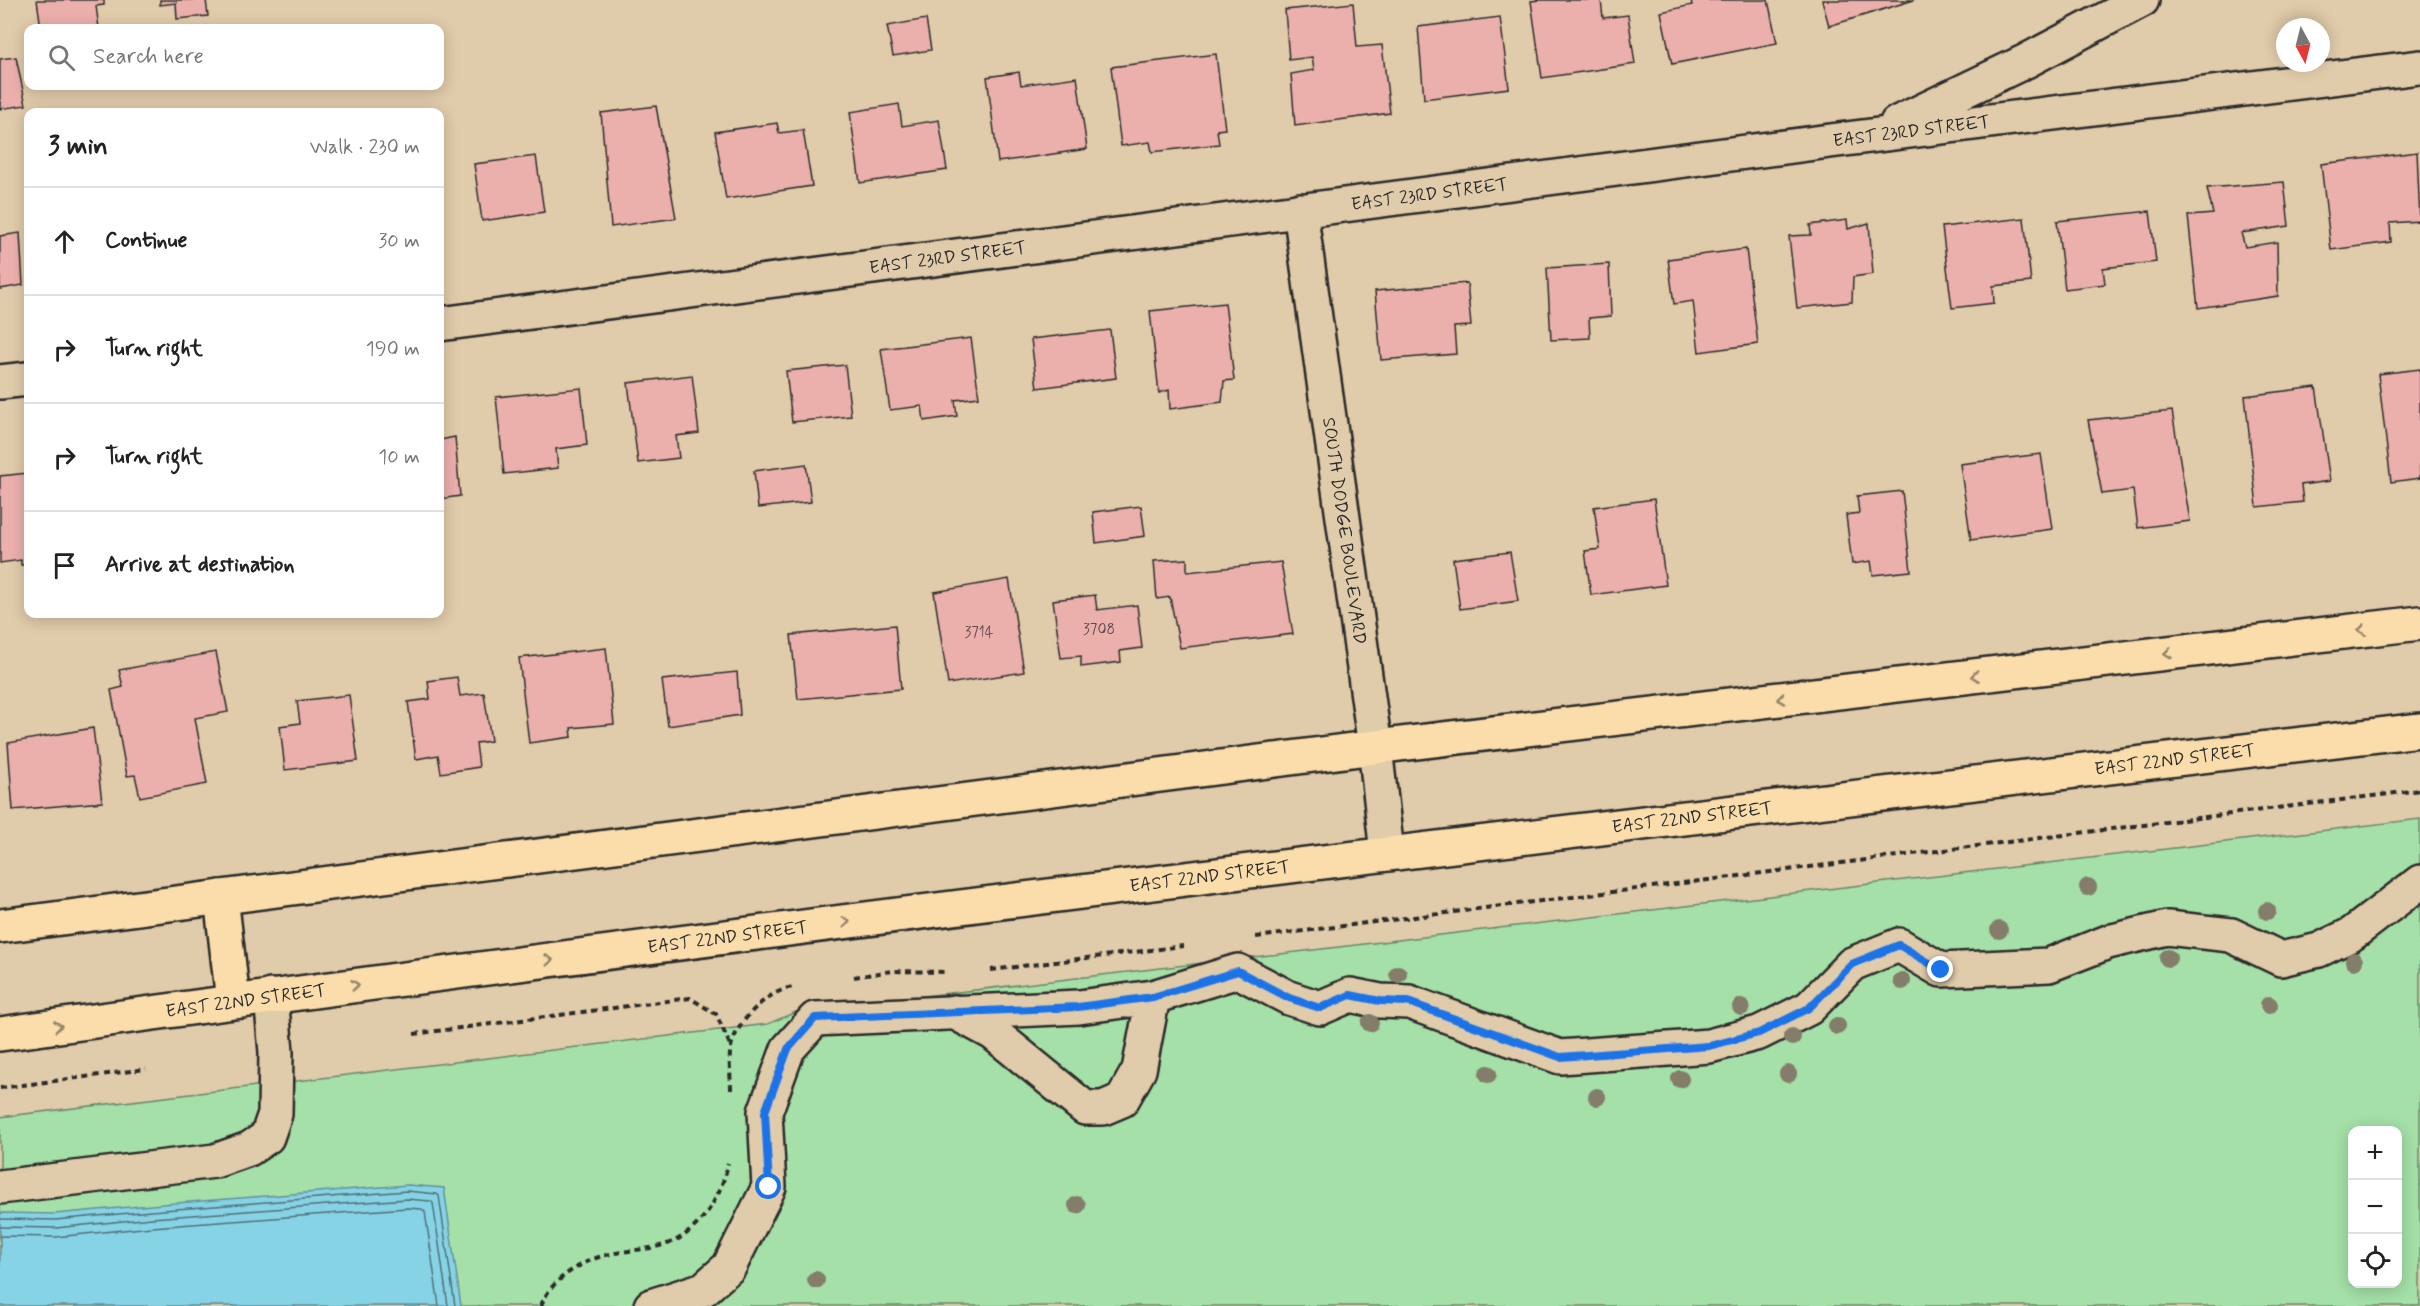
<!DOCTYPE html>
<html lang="en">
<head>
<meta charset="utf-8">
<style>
	body { margin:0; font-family:Mynerve,sans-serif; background:#f2f2f2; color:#222 }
	.controls { position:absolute; right:18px; bottom:18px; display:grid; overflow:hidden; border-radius:12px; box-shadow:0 3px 15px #0003 }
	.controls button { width:54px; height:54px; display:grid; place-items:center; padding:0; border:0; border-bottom:2px solid #e0e0e0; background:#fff; color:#222; font:30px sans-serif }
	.compass { position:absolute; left:2276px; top:18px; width:54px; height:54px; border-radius:50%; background:#fff; box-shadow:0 3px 15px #0003; rotate:173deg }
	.stop { position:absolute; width:18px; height:18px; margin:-14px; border:4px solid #1a73e8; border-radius:50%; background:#fff }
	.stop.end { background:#1a73e8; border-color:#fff; box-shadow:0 2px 6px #0008 }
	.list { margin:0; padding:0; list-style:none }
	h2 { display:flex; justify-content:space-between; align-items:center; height:78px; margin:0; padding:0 24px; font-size:26px }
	h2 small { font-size:20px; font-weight:400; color:#767676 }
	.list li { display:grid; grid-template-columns:39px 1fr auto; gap:18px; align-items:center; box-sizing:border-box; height:108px; padding:0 24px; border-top:2px solid #e0e0e0 }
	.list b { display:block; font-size:22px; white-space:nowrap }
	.list em { font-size:20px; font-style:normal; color:#767676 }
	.icon { flex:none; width:33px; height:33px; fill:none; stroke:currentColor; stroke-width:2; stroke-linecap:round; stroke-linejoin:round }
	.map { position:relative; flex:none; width:2420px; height:1306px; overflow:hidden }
	.search { position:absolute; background:#fff; box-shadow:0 3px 15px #0003; left:24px; top:24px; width:420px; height:66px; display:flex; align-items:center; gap:15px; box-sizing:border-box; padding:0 21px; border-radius:12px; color:#767676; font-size:22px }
	.panel { position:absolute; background:#fff; box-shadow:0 3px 15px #0003; left:24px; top:108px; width:420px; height:510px; border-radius:12px }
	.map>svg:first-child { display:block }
	.green { fill:#a4e0a7; stroke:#688669; stroke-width:1.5; fill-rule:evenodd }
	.water { fill:#87d3e6; stroke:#62909b; stroke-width:1.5 }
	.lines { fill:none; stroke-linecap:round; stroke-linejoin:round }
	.shore { stroke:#506e76; stroke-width:1.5 }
	.building { fill:#ebafac; stroke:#2b2b2b; stroke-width:1.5 }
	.minor-casing { stroke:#2b2b2b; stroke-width:38 }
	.major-casing { stroke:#2b2b2b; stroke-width:38 }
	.path { stroke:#2b2b2b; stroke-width:4; stroke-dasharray:6 4.5; stroke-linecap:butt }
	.minor { stroke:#e0cbaa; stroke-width:33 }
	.major { stroke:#faddab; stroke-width:33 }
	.tree { fill:#837d6b }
	.oneway { stroke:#92846b }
	.route { stroke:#1a73e8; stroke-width:8 }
	.labels { text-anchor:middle; stroke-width:4.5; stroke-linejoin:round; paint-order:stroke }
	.number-label { font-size:15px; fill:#5b4c4b }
	.street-label { font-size:18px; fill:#2b2b2b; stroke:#e0cbaa }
</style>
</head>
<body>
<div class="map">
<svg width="2420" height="1306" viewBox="0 0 2420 1306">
	<rect width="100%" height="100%" fill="#e0cbaa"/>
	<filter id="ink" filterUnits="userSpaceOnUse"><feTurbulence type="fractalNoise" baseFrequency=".0167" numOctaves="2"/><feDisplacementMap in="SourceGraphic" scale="12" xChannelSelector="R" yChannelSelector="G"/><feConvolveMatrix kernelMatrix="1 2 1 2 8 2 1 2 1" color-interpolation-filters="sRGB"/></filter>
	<g filter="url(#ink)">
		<path class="green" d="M2420,819V1306H0V1117L768,1024L798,1011ZM2352,1130H2398V1284H2352Z"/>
		<polygon class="water" points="408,1185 444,1188 461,1306 0,1306 0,1214 2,1213 55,1214 151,1205"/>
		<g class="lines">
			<g class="shore">
				<polyline points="0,1219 55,1220 151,1211 407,1191 437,1194 439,1196 455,1306"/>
				<polyline points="0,1227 56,1228 152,1218 407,1199 430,1201 433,1203 448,1306"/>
				<polyline points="0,1236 56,1237 152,1227 407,1208 422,1209 425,1212 439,1306"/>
			</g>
		</g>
		<g class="building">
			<polygon points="37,0 104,0 104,5 96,6 99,28 41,28"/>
			<polygon points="160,0 206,0 208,16 177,19 176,3 160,5"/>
			<polygon points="1540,0 1601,0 1603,18 1628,15 1635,64 1542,78 1531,1"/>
			<polygon points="1691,0 1768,0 1777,43 1672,64 1661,12 1692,5"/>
			<polygon points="1822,0 1914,0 1829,26"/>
			<polygon points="1353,3 1357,47 1382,45 1390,113 1295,126 1291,74 1314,70 1312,57 1289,60 1285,10"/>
			<polygon points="1500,17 1509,88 1424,99 1418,27"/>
			<polygon points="926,19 931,50 893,56 887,26"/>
			<polygon points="1216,54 1225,129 1217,130 1219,144 1152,152 1150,142 1121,146 1111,67"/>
			<polygon points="16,57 26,105 0,109 0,59"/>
			<polygon points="1019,72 1021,85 1077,77 1087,149 998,162 987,77"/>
			<polygon points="899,104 902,126 939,120 947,170 860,183 850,112"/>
			<polygon points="656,106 676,218 611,227 601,113"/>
			<polygon points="777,123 779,133 803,130 812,186 726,199 715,132"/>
			<polygon points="2417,152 2420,221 2390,223 2391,242 2331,250 2321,164"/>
			<polygon points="536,156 544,212 482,221 474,164"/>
			<polygon points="2284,182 2289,226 2241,233 2245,247 2277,242 2278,296 2198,308 2188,216 2213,214 2207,188"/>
			<polygon points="2150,211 2156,262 2103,268 2105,284 2065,289 2057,221"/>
			<polygon points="2024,218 2031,282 1993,286 1994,303 1952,308 1942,227"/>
			<polygon points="1847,220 1848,229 1869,223 1873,274 1853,277 1852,302 1797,308 1789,236 1811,235 1810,225"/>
			<polygon points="20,233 23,285 0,289 0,236"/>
			<polygon points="1746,249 1758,344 1699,352 1693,301 1674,304 1668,259"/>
			<polygon points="1609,264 1611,316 1589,318 1590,338 1551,340 1547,268"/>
			<polygon points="1467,283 1471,326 1454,327 1456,354 1381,360 1375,291"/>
			<polygon points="1225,303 1234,380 1224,381 1222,402 1170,409 1169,390 1159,393 1150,311"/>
			<polygon points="1110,330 1116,378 1037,388 1031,339"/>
			<polygon points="971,338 979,397 955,400 957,416 924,421 922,406 890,410 881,349"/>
			<polygon points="845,365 851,416 792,422 786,371"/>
			<polygon points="2420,369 2420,478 2391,482 2378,374"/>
			<polygon points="692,375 699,433 676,436 679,458 638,463 628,383"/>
			<polygon points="2316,387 2330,481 2301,485 2303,502 2257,507 2245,396"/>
			<polygon points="581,388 587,445 556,449 558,468 504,474 496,397"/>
			<polygon points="2172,411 2190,521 2138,528 2133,490 2102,494 2088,420"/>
			<polygon points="455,437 460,496 440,499 440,440"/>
			<polygon points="2041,454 2052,529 1971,540 1960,464"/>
			<polygon points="806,464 811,502 758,508 754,471"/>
			<polygon points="28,473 28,565 21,565 21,560 0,563 0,476"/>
			<polygon points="1902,491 1911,571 1873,575 1871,561 1852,564 1846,515 1859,513 1857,496"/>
			<polygon points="1654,499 1666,585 1591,595 1585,551 1600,549 1594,507"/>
			<polygon points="1141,506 1145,536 1096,543 1093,512"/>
			<polygon points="1510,552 1518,601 1460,609 1453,559"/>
			<polygon points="1187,559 1187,572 1281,562 1293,634 1180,648 1170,597 1157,599 1154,561"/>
			<polygon points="1009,579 1024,672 948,684 934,592"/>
			<polygon points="1095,595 1097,610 1137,605 1142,648 1120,651 1121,662 1081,667 1081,656 1061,658 1053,600"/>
			<polygon points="895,625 901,689 798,699 791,635"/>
			<polygon points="606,648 614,724 571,728 572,737 529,743 519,658"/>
			<polygon points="216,652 228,712 195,718 207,784 140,797 135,775 127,776 111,690 123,687 119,670"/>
			<polygon points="737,672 740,715 668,726 662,680"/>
			<polygon points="457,677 460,696 484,693 491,741 476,743 479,767 441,773 438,755 416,759 408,702 430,699 428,681"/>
			<polygon points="349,695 358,761 285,770 280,726 300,723 297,701"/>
			<polygon points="93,728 102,802 13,810 8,743"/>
		</g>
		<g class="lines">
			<g class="minor-casing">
				<g id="minor">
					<polyline points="1897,123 2026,61 2142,0"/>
					<path id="s1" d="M1300,210L1375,747L1387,853"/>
					<path id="s2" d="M440,324L1830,141L2420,67"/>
					<polyline points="0,382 28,379"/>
					<polyline points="954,1012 993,1033 1085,1108 1103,1108 1122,1100 1139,1070 1153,997"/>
					<polyline points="0,1187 215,1161 249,1149 267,1137 275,1114 276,1052 271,996"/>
					<polyline points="651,1306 704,1289 729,1267 769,1187 765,1112 788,1049 815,1019 1079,1007 1153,997 1238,971 1289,998 1320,1008 1350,995 1380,1001 1409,1002 1560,1057 1709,1046 1759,1033 1809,1008 1852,964 1899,945 1941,970 2049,965 2108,942 2167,928 2231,935 2281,959 2319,950 2352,934 2420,882"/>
				</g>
			</g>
			<g class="major-casing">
				<g id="major">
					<polyline points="221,897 233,1001"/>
					<polyline points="0,926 1375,747 2420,623"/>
					<path id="s3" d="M0,1034C805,922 1613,826 2420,730"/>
				</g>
			</g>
			<g class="path">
				<polyline points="1256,937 2420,790"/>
				<polyline points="991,970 1183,946"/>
				<polyline points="854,977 892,971 948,972"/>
				<polyline points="414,1034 690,998 716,1014 731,1047"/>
				<polyline points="0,1088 146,1069"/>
				<path d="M731,1090C731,1077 728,1060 731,1047C737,1021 767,991 793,987"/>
				<path d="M541,1306C549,1282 576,1265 599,1257C620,1250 645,1251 667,1244C700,1233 722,1195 728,1163"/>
			</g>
			<use href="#minor" class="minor"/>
			<use href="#major" class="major"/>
		</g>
		<g class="tree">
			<circle cx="2088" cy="887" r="9"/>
			<circle cx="2267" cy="911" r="9"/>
			<circle cx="1999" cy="930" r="9"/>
			<circle cx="2168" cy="958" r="9"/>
			<circle cx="2354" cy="961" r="9"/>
			<circle cx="1398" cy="974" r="9"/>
			<circle cx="1902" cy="981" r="9"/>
			<circle cx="2269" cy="1005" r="9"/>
			<circle cx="1741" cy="1007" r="9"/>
			<circle cx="1370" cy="1023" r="9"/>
			<circle cx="1837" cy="1026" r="9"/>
			<circle cx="1792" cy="1037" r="9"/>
			<circle cx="1488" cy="1074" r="9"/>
			<circle cx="1788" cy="1074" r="9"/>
			<circle cx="1680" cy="1079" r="9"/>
			<circle cx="1597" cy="1097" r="9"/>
			<circle cx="1077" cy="1205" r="9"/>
			<circle cx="816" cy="1280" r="9"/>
		</g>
		<defs><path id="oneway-chevron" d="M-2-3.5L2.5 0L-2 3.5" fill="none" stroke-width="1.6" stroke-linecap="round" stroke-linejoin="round" transform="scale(1.5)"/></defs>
		<g class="oneway">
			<use href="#oneway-chevron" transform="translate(2362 630) rotate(173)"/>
			<use href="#oneway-chevron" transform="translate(2168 653) rotate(173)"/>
			<use href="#oneway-chevron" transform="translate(1975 676) rotate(173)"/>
			<use href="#oneway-chevron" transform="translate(1781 699) rotate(173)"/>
			<use href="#oneway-chevron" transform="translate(846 922) rotate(-7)"/>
			<use href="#oneway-chevron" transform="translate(549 960) rotate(-7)"/>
			<use href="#oneway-chevron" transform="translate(355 985) rotate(-7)"/>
			<use href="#oneway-chevron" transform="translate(58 1026) rotate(-8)"/>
		</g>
	</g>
	<g class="lines" filter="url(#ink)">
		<polyline class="route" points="769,1187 765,1112 788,1049 815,1018 1078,1007 1153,997 1238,971 1289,998 1320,1008 1350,995 1380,1001 1408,1002 1560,1057 1709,1046 1759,1033 1809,1008 1852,964 1899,945 1941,970"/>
	</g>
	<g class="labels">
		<g class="number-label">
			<text x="1099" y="634">3708</text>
			<text x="979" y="637">3714</text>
		</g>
		<g class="street-label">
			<text dy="6" stroke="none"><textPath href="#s2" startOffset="1484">EAST 23RD STREET</textPath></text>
			<text dy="6" stroke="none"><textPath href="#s2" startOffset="998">EAST 23RD STREET</textPath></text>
			<text dy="6" stroke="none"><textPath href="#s2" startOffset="512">EAST 23RD STREET</textPath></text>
			<text dy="6" stroke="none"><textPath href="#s1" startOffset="324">SOUTH DODGE BOULEVARD</textPath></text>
			<text dy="6" stroke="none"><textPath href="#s3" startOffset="2192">EAST 22ND STREET</textPath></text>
			<text dy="6" stroke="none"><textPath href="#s3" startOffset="1706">EAST 22ND STREET</textPath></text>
			<text dy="6" stroke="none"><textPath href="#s3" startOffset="1220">EAST 22ND STREET</textPath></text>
			<text dy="6" stroke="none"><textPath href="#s3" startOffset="734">EAST 22ND STREET</textPath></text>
			<text dy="6" stroke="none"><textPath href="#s3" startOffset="248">EAST 22ND STREET</textPath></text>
		</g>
	</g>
</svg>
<div class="controls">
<button>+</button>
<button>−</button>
<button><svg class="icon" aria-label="locate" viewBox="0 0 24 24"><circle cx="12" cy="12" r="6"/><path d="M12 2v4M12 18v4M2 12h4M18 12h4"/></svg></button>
</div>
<svg class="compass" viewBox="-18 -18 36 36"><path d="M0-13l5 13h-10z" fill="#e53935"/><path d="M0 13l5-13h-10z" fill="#767676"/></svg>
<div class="stop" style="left:769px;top:1187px"></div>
<div class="stop end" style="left:1941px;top:970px"></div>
<div class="search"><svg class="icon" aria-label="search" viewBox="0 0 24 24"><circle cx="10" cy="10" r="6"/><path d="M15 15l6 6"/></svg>Search here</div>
<section class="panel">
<h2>3 min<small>Walk · 230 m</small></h2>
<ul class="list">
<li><svg class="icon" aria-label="ahead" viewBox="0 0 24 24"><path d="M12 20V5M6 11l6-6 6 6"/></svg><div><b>Continue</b></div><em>30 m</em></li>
<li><svg class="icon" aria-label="right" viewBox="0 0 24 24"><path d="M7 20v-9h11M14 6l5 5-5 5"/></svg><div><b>Turn right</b></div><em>190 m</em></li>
<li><svg class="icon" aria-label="right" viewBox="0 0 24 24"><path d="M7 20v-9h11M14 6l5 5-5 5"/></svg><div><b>Turn right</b></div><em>10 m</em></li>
<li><svg class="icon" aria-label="arrive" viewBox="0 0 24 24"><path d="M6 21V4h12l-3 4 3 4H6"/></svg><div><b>Arrive at destination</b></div></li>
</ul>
</section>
</div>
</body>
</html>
